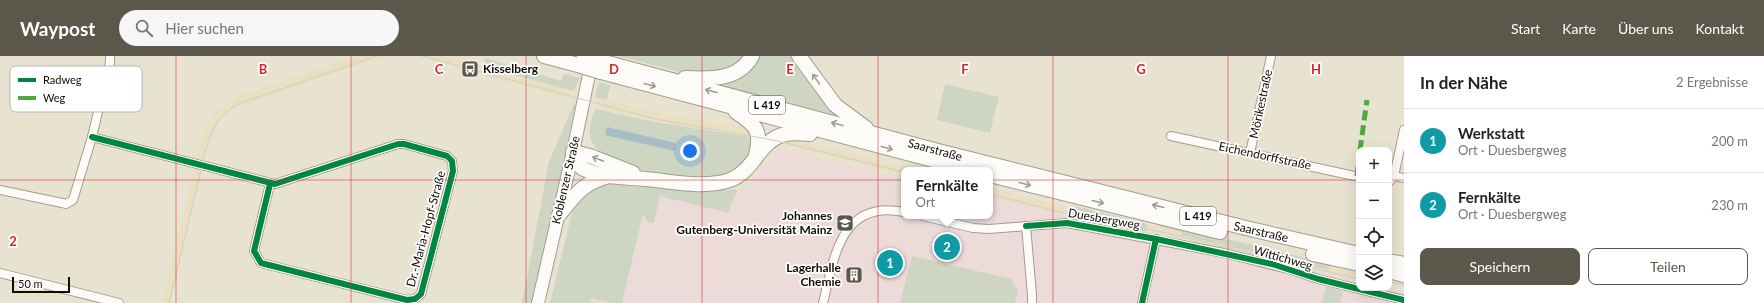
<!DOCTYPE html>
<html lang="de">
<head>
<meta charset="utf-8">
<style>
	body { margin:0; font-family:Lato,sans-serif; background:#f6f6f6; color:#222 }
	.controls { position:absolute; right:12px; bottom:12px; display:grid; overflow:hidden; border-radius:8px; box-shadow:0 4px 16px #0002 }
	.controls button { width:36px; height:36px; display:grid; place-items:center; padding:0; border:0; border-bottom:1px solid #e0e0e0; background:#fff; color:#222; font:20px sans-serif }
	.scale { position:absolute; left:12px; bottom:10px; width:58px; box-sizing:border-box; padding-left:4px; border:2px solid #100c03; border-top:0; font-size:11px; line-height:14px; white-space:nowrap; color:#100c03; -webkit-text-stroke:3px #fff; paint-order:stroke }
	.you { position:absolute; left:690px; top:95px; width:14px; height:14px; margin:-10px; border:3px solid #fff; border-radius:50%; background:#1a73e8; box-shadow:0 0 0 6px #1a73e833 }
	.badge { display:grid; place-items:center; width:26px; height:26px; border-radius:50%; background:#5c574b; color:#fff; font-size:13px; font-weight:700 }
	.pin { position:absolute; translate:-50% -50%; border:2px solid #fff; box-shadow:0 1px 4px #0006 }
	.popup { position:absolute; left:901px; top:111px; width:92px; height:52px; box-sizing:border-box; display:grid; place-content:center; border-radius:8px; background:#fff; filter:drop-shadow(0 1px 3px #0005); font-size:13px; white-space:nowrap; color:#767676 }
	.popup b { font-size:15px; color:#222 }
	.popup::after { content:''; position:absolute; left:50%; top:100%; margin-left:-8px; border:8px solid transparent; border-top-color:#fff }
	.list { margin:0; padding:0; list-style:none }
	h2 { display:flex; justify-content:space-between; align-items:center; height:52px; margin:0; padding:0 16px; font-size:17px }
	h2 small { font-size:13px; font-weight:400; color:#767676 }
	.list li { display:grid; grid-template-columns:26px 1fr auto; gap:12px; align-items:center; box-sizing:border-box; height:64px; padding:0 16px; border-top:1px solid #e0e0e0 }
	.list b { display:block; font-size:15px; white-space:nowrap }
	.list p { margin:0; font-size:13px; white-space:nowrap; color:#767676 }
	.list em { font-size:13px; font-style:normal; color:#767676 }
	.actions { display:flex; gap:8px; padding:12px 16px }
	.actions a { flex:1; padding:9px 0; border:1px solid #5c574b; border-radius:8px; text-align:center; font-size:14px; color:#5c574b }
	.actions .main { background:#5c574b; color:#fff }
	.icon { flex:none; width:22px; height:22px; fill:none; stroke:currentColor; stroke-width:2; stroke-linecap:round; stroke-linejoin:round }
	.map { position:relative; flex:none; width:1404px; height:247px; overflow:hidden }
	header { display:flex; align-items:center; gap:24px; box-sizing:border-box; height:56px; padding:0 20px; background:#5c574b; color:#fff }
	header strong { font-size:19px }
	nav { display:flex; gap:22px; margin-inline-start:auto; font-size:14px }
	.search { width:280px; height:36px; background:#f6f6f6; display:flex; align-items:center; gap:10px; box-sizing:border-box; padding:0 14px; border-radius:22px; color:#767676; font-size:15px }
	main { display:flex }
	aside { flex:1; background:#fff }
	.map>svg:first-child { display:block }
	.built { fill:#eadfc1 }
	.education { fill:#ecdbd9 }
	.green { fill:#ced5c2 }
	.water { fill:#a6bcc6 }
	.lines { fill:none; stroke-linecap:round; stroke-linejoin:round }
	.minor-casing { stroke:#a29d8f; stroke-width:10 }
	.secondary-casing { stroke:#a29d8f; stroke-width:14 }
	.trunk-casing { stroke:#a29d8f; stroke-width:16 }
	.minor { stroke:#fcfbf8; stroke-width:8 }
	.secondary { stroke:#fcfbf8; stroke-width:12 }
	.trunk { stroke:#fcfbf8; stroke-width:14 }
	.tram { stroke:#cfcec8; stroke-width:1 }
	.trunk-bridge-casing { stroke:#a29d8f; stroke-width:16; stroke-linecap:butt }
	.trunk-bridge { stroke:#fcfbf8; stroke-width:14 }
	.quiet { stroke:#51a840; stroke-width:5; stroke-dasharray:10 5; stroke-linecap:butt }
	.cycleway-casing { stroke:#fff; stroke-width:8 }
	.cycleway { stroke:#00873e; stroke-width:6 }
	.oneway { stroke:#9e9b96 }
	.grid { fill:none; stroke:#d62828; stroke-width:1; stroke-opacity:0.55 }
	.labels { text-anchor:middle; stroke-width:3.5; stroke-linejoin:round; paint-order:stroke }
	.shield { fill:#fff; stroke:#58554f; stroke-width:1 }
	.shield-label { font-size:11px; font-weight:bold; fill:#100c03 }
	.poi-label { font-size:12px; font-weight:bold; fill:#100c03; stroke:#fff; text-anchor:end }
	.street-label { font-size:12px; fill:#100c03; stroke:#fff }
	.key { fill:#fff; stroke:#b7b6b3; stroke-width:1 }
	.key-label { font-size:11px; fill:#100c03 }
	.grid-label { font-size:13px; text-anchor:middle; font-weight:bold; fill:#d62828; stroke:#fff; stroke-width:3.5; stroke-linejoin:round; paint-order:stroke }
</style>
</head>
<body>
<header>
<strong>Waypost</strong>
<div class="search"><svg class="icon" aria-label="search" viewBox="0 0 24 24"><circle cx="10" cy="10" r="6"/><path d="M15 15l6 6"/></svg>Hier suchen</div>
<nav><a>Start</a><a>Karte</a><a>Über uns</a><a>Kontakt</a></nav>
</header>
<main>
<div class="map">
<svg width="1404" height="247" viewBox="0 0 1404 247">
	<rect width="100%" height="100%" fill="#e8e2d0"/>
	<g class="built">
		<polygon points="357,0 384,0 235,52 220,65 209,84 171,247 162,246 203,78 206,68 216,55 230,44 243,38"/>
		<polygon points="418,0 443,0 572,35 570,43"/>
		<polygon points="598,42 664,58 753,73 756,82 685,71 624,58 596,51"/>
		<polygon points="785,81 916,114 904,114 904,119 776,86"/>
		<polygon points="990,132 1065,151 1064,158 1063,159 990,141"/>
		<polygon points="1148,169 1161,171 1359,217 1359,225 1139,173"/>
	</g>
	<polygon class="education" points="782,93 904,122 904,160 990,160 990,142 1063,159 1073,160 1146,175 1359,225 1359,232 1389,232 1404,235 1404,247 562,247 633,134 676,143 746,133 775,101 776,96"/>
	<g class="green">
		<polygon points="619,0 749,0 725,17 683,17"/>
		<polygon points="756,0 794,0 836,54 837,61 728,31 723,27"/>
		<polygon points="485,2 561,25 564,18 580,22 574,35 483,11"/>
		<polygon points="599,26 610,29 607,44 595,41"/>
		<polygon points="945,28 999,41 990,77 937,64"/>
		<polygon points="575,45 575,52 568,83 569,86 534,247 522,247 549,106"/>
		<path d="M596,53L655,66L756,82C752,95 747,107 736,115C707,134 579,115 590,70C592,64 592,57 596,53Z"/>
		<path d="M611,127L701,136L734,133L737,135C735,143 729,148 729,157L660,140L654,167H649L644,160L642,161L622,247H611L591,242L590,246L596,247H550L572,157C574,152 577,144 581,140C587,133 602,128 611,127Z"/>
		<polygon points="1074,150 1142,166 1148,169 1146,175 1139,174 1138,175 1076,164 1074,161"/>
		<polygon points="1157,166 1330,208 1329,214 1181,179 1182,176 1161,171 1156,168"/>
		<polygon points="912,200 1011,223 1018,236 1015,247 900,247"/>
		<polygon points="1326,231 1343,235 1340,247 1322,247"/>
	</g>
	<polygon class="water" points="607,71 676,87 675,95 605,79"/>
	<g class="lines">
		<g class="minor-casing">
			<g id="minor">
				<polyline points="1171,80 1359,121"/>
				<polyline points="92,81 275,128 398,88 404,88 447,100 452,105 453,115 421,238 415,243 407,244 261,207 254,195 270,128"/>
				<polyline points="1250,97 1271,0"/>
				<polyline points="1394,120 1404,122"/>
				<polyline points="1389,126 1394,120 1404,74"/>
				<polyline points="0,134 62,147 66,148 73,144 92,81 110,6 110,0"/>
				<polyline points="923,160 973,172 989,173 1067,167 1224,197 1292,214 1318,223 1404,244"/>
				<polyline points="1026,170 1032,239 1032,247"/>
				<polyline points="0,217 119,247"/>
				<path d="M823,247C834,201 841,143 904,156"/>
				<polyline points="1142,247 1156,183"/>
			</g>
		</g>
		<g class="secondary-casing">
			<polyline id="secondary" points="538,247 573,96 592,4"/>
		</g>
		<g class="trunk-casing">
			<g id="trunk">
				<polyline points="544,0 578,9"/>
				<polyline points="799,0 835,49 866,72"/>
				<polyline points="604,6 938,95 1250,173 1359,198"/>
				<polyline points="601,16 971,114"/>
				<path d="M685,22C709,23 738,25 752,0"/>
				<path d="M736,56C759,71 762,77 755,103"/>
				<path d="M573,96C576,102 577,110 584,113C602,122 626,121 645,123C670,125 704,133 730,124C753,116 759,86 782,79C791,76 801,77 810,78"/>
				<polyline points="573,96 590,100 633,117"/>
				<polyline points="990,119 1220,176"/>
				<path d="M559,159C576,138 582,127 609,120"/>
				<polyline points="1313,198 1359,208"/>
				<polyline points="1389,205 1404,208"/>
				<polyline points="1389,215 1404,219"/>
			</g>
		</g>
		<use href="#minor" class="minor"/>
		<use href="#secondary" class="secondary"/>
		<use href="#trunk" class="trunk"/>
		<g class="tram">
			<polyline points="422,0 655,63 773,84 904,116"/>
			<polyline points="990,138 1068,158 1167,177 1359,223"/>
			<polyline points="1389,226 1404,229"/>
			<path d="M169,247L207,89C213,71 220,58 238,48L377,0"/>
		</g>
		<g class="trunk-bridge-casing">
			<g id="trunk-bridge">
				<polyline points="584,0 604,6"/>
				<polyline points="578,9 601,16"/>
			</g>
		</g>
		<use href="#trunk-bridge" class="trunk-bridge"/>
		<g class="quiet">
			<polyline points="1360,94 1367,44"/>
			<polyline points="1357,120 1359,103"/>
		</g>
		<g class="cycleway-casing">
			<g id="cycleway">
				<polyline points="92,81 275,128 398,88 404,88 447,100 452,105 453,115 421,238 415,243 407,244 261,207 254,195 270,128"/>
				<polyline points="1026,170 1067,167 1156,183 1272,208 1318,223 1404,244"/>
				<polyline points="1142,247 1156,183"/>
			</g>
		</g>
		<use href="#cycleway" class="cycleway"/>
	</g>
	<defs><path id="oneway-shaft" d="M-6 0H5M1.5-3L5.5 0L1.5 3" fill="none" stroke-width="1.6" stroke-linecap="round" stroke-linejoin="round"/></defs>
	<g class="oneway">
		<use href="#oneway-shaft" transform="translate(816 23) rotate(-125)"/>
		<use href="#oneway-shaft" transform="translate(650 29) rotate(15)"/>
		<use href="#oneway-shaft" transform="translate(711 35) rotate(-165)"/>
		<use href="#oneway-shaft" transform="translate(837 68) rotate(-165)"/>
		<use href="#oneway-shaft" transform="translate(887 92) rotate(15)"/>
		<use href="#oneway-shaft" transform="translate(598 103) rotate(-158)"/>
		<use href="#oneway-shaft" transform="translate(1025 128) rotate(15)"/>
		<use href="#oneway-shaft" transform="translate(1098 146) rotate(14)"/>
		<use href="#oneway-shaft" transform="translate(1158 150) rotate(-166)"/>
	</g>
	<path class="grid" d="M176,0V247M351,0V247M526,0V247M702,0V247M878,0V247M1053,0V247M1228,0V247M0,124H1359M1389,124H1404"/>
	<defs>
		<g id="bus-square" transform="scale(0.9)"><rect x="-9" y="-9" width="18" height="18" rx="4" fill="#5c574b" stroke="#fff"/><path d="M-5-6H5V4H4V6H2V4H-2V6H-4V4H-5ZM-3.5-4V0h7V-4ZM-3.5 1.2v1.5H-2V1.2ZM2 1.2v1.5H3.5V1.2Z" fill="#fff"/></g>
		<g id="university-square" transform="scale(0.9)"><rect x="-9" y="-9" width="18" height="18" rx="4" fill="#5c574b" stroke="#fff"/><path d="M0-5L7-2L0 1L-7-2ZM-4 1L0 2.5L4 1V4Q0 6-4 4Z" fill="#fff"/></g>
		<g id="building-square" transform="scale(0.9)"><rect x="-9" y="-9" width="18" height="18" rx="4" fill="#5c574b" stroke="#fff"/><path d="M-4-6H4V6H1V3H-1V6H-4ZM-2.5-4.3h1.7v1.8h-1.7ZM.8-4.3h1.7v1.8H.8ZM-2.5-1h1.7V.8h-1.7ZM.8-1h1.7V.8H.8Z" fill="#fff"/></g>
	</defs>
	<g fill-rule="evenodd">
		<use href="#bus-square" x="470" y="13"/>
		<use href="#university-square" x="845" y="167"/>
		<use href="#building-square" x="854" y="219"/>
	</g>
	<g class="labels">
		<g class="shield">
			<rect x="749" y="40" width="36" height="18" rx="3"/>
			<rect x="1180" y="151" width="36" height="18" rx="3"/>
		</g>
		<g class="shield-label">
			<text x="767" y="53">L 419</text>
			<text x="1198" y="164">L 419</text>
		</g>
		<g class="poi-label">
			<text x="483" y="17" text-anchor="start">Kisselberg</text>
			<text x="832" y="164">Johannes<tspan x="832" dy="14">Gutenberg-Universität Mainz</tspan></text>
			<text x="841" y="216">Lagerhalle<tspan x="841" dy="14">Chemie</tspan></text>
		</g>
		<g class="street-label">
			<text transform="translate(1261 48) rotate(-78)" y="4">Mörikestraße</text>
			<text transform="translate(935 94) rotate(15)" y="4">Saarstraße</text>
			<text transform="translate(1265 100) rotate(12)" y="4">Eichendorffstraße</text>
			<text transform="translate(566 124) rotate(-77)" y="4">Koblenzer Straße</text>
			<text transform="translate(1104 163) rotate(10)" y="4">Duesbergweg</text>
			<text transform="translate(426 173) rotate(-75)" y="4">Dr.-Maria-Hopf-Straße</text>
			<text transform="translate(1261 176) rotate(13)" y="4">Saarstraße</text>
			<text transform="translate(1283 202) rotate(16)" y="4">Wittichweg</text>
		</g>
	</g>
	<rect x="10" y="10" width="132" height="46" rx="6" class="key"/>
	<rect x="18" y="22" width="18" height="4" fill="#00873e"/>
	<rect x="18" y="40" width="18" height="4" fill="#51a840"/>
	<g class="key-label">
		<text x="43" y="28">Radweg</text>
		<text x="43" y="46">Weg</text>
	</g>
	<g class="grid-label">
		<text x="263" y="18">B</text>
		<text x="439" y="18">C</text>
		<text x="614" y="18">D</text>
		<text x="790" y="18">E</text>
		<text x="965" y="18">F</text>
		<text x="1141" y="18">G</text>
		<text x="1316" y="18">H</text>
		<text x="13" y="190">2</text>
	</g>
</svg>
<div class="controls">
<button>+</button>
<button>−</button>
<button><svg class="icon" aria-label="locate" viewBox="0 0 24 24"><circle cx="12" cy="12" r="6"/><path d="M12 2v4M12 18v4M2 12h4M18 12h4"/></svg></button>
<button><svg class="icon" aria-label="layers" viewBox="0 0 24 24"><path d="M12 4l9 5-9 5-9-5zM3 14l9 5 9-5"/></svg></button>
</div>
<div class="scale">50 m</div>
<div class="you"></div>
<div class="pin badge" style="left:890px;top:207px;background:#0f9aa8">1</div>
<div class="pin badge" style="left:947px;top:191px;background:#0f9aa8">2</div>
<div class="popup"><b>Fernkälte</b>Ort</div>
</div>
<aside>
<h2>In der Nähe<small>2 Ergebnisse</small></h2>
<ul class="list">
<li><span class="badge" style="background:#0f9aa8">1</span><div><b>Werkstatt</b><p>Ort · Duesbergweg</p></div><em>200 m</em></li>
<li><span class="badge" style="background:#0f9aa8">2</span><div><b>Fernkälte</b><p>Ort · Duesbergweg</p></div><em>230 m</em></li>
</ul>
<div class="actions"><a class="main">Speichern</a><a>Teilen</a></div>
</aside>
</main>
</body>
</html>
